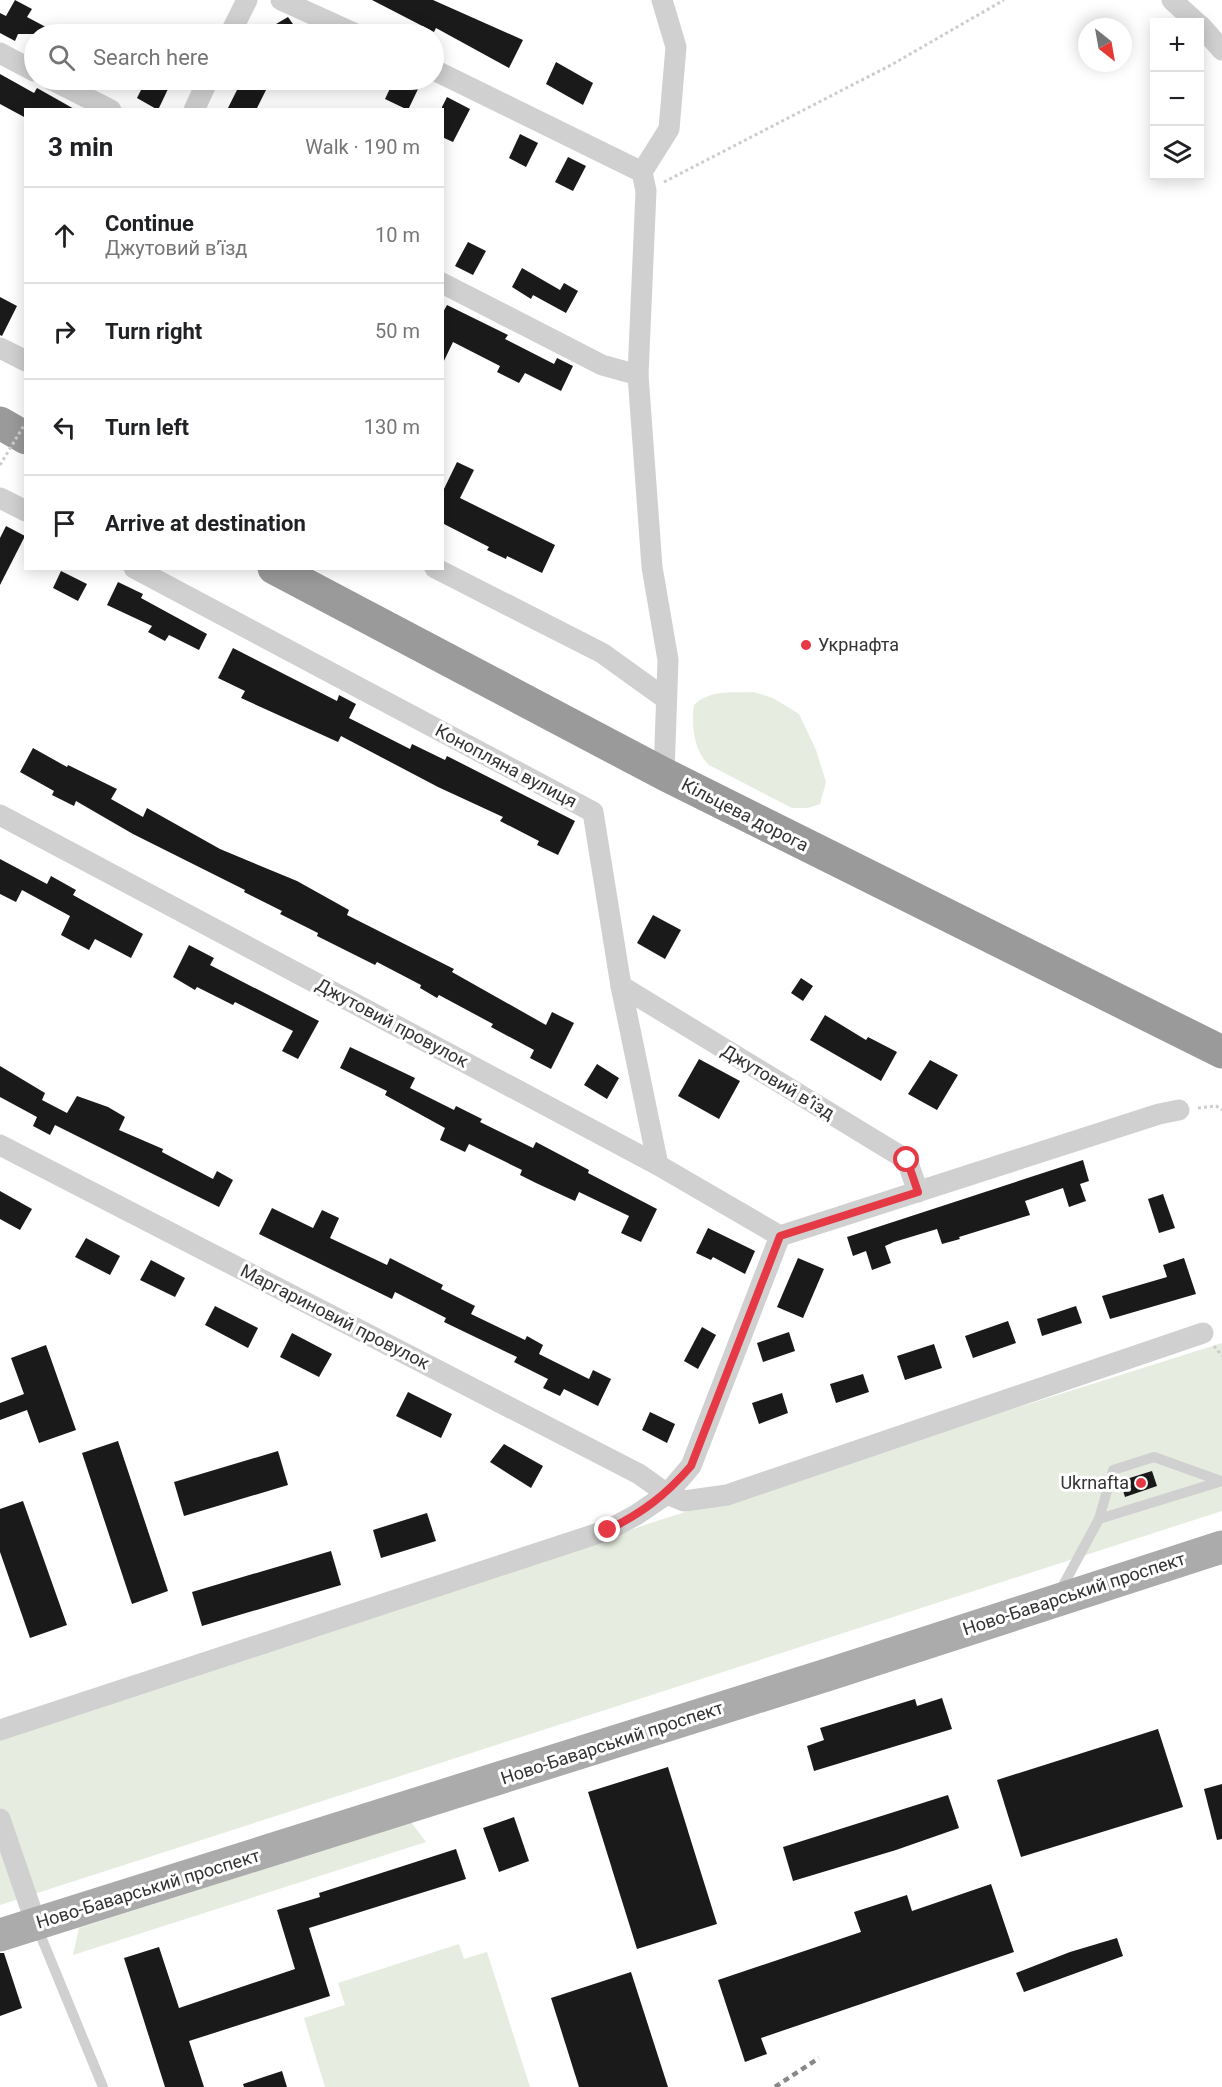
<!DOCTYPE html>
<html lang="en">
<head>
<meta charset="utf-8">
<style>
	body { margin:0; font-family:Roboto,sans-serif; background:#f6f6f6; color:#202124 }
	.controls { position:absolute; right:18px; top:18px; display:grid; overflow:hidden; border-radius:0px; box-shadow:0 3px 15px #0003 }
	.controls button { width:54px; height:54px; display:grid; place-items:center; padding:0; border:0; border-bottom:2px solid #e0e0e0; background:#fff; color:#202124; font:30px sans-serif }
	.compass { position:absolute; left:1078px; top:18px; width:54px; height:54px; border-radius:50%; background:#fff; box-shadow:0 3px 15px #0003; rotate:149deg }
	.stop { position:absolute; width:18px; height:18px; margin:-14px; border:4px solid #e63946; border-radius:50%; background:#fff }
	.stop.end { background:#e63946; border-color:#fff; box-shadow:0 2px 6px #0008 }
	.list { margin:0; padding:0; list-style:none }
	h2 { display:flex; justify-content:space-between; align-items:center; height:78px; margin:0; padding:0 24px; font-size:26px }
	h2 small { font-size:20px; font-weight:400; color:#757577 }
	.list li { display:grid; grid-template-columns:39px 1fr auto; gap:18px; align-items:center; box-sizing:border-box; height:96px; padding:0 24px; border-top:2px solid #e0e0e0 }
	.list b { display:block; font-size:22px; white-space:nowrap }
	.list p { margin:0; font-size:20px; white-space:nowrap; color:#757577 }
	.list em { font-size:20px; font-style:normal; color:#757577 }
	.icon { flex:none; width:33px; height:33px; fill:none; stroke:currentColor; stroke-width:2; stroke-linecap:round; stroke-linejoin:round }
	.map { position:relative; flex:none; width:1222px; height:2087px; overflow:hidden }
	.search { position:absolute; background:#fff; box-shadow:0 3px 15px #0003; left:24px; top:24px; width:420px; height:66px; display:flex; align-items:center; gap:15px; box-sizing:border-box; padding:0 21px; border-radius:33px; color:#757577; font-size:22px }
	.panel { position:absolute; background:#fff; box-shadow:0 3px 15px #0003; left:24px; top:108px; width:420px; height:462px; border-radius:0px }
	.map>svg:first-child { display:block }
	.green { fill:#e6ecdf }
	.building { fill:#1a1a1a }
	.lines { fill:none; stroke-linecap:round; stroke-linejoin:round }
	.path { stroke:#cdcdcd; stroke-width:3; stroke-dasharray:3 3; stroke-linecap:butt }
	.lane { stroke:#d0d0d0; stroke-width:10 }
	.street { stroke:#d0d0d0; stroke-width:21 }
	.primary { stroke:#ababab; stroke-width:33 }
	.highway { stroke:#9a9a9a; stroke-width:33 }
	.rail { stroke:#888; stroke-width:4.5; stroke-dasharray:6 4.5; stroke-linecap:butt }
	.path-bridge { stroke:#cdcdcd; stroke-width:3; stroke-dasharray:3 3; stroke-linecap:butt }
	.route { stroke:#e63946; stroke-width:8 }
	.poi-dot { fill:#e63946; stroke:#fff; stroke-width:2 }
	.labels { text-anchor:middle; stroke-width:6; stroke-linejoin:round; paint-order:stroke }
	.poi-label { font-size:18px; fill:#333; stroke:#fff; text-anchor:start }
	.street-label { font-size:18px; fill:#333; stroke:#fff }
</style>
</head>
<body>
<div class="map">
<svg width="1222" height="2087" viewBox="0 0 1222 2087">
	<rect width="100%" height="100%" fill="#fff"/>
	<g class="green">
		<path d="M754,692L773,698L799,714L816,750L826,782L820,804L808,808H792L709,765C694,751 691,725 694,705C711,689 732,693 754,692Z"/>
		<polygon points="1222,1343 1222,1511 0,1905 0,1739 660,1520"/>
		<polygon points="411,1822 426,1842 73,1955 79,1928"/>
		<polygon points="459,1944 464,1959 487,1952 530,2087 325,2087 304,2018 345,2005 338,1983"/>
	</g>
	<g class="building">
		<polygon points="15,0 32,9 27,17 59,34 18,34 15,41 0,33 0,13 6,16"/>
		<polygon points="372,0 433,0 523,40 509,68 436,28 434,32"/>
		<polygon points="288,17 300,34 259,34"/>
		<polygon points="556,62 593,83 583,105 546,84"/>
		<polygon points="0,74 34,93 37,88 76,110 26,110 26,118 0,104"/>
		<polygon points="146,80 168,89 158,110 137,98"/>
		<polygon points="242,80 271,80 256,110 227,110"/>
		<polygon points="394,80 405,80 419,87 408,110 385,99"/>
		<polygon points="447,97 470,109 453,142 442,137 442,107"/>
		<polygon points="520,134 538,143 526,167 509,158"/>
		<polygon points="568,157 586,166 573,191 555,182"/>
		<polygon points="468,242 486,251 473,275 455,266"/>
		<polygon points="522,268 560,290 564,283 578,291 566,313 533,295 531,299 512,287"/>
		<polygon points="0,297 17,306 2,336 0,335"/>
		<polygon points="447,305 508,335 505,339 554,364 557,358 573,366 561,391 525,373 519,383 497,372 500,366 453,342 442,365 442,314"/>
		<polygon points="457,462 474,470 460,498 555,545 542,573 507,556 506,559 487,550 489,547 442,523 442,493"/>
		<polygon points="6,526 25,536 0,585 0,538"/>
		<polygon points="61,571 87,584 78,601 53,588"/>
		<polygon points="118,582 143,594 141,598 207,634 199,650 169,635 165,641 148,632 152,626 107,605"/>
		<polygon points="233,648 337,701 339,695 356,704 349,718 410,749 412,744 445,760 447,756 575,821 558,855 537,845 539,841 500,821 503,817 438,787 341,736 338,742 241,698 245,691 218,678"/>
		<polygon points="33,748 67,767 68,765 117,789 111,799 143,817 147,808 220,849 297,881 349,910 347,915 454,969 452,972 546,1025 552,1012 574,1023 551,1069 530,1058 534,1050 491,1027 493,1024 439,995 437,998 420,988 421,985 377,962 375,965 317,936 318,933 280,914 282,911 244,892 245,890 133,834 76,801 74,806 52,795 54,791 20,772"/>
		<polygon points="0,859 47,884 51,876 76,890 73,895 143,934 131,958 95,939 89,950 61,935 70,916 22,890 16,902 0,894"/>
		<polygon points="653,915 681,930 665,959 637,943"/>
		<polygon points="189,945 214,958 210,965 319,1021 298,1059 282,1051 293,1031 235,1002 233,1005 197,987 195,990 173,977"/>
		<polygon points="801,978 813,986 803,1001 791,993"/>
		<polygon points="825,1015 866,1040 868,1037 897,1052 881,1081 810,1040"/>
		<polygon points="350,1047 415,1078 410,1088 454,1110 456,1106 482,1119 480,1122 533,1148 536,1142 589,1170 588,1173 657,1209 641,1242 621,1233 629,1216 579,1192 575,1201 536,1183 520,1175 522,1170 469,1144 465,1152 440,1140 445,1128 385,1095 387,1091 340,1068"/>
		<polygon points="699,1059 740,1081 719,1119 678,1096"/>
		<polygon points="930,1060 958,1075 937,1110 908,1094"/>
		<polygon points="597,1064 619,1078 607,1099 584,1085"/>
		<polygon points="0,1066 45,1093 42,1100 67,1113 77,1096 108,1107 125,1117 119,1130 163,1149 162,1152 213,1179 217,1171 233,1180 219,1207 55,1125 50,1135 33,1126 37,1117 0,1097"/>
		<polygon points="1083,1160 1089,1181 1080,1184 1086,1201 1069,1207 1063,1188 1025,1201 1030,1215 959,1237 960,1239 942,1244 937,1229 894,1242 885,1246 891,1263 872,1270 866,1251 853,1256 847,1237"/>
		<polygon points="0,1191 32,1209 20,1230 0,1219"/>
		<polygon points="1163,1194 1175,1228 1159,1233 1148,1199"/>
		<polygon points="272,1208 313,1228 322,1210 339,1218 330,1238 387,1265 390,1258 443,1285 441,1289 475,1306 471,1314 525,1340 527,1336 543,1345 539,1354 589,1379 593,1370 611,1379 598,1406 564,1389 560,1396 543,1388 548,1379 514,1362 517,1357 444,1322 446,1318 395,1292 392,1299 259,1234"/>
		<polygon points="708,1228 755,1251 745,1274 713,1257 711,1260 696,1253"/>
		<polygon points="86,1238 120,1256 110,1275 75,1257"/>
		<polygon points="798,1258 824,1269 803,1318 777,1307"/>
		<polygon points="1184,1258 1196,1294 1110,1319 1102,1296 1167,1277 1163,1265"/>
		<polygon points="151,1260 185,1278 175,1297 140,1280"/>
		<polygon points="215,1306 258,1328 248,1348 205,1325"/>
		<polygon points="1076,1306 1082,1323 1042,1336 1037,1319"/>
		<polygon points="1008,1321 1016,1343 973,1358 965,1336"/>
		<polygon points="702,1327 716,1335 698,1369 684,1361"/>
		<polygon points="789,1332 795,1351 763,1362 757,1343"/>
		<polygon points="292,1333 332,1354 319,1377 280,1357"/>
		<polygon points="934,1344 942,1368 905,1380 897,1356"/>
		<polygon points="46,1345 76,1430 39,1443 27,1410 0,1420 0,1403 24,1394 11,1358"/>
		<polygon points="863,1374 869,1392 836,1403 830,1384"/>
		<polygon points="408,1392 452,1414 441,1438 396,1416"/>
		<polygon points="782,1393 788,1413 759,1424 752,1403"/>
		<polygon points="650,1412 675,1424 667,1443 642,1430"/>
		<polygon points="118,1441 168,1591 132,1604 82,1453"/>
		<polygon points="504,1444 543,1466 531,1488 490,1462"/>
		<polygon points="278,1451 288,1485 184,1516 174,1482"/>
		<polygon points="1152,1471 1157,1486 1125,1497 1120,1481"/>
		<polygon points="23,1501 67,1625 30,1638 0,1552 0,1509"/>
		<polygon points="427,1513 436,1541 381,1558 373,1530"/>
		<polygon points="331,1551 341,1585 202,1626 192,1592"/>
		<polygon points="942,1698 952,1729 814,1771 807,1746 824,1740 820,1728 915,1699 917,1706"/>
		<polygon points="1158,1729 1183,1807 1021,1857 997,1780"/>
		<polygon points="668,1767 717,1924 637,1949 588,1792"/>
		<polygon points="1222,1784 1222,1839 1217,1840 1204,1789"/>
		<polygon points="948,1795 959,1828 896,1850 793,1881 783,1847"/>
		<polygon points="514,1817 529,1861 499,1872 483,1828"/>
		<polygon points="456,1849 466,1879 309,1928 330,1996 189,2041 204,2087 165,2087 124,1958 159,1947 179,2008 295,1969 277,1910 320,1897 319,1893"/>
		<polygon points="991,1884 1014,1952 761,2038 767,2054 745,2062 718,1980 861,1932 854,1912 907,1895 912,1911"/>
		<polygon points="1117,1938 1123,1956 1024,1992 1016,1973 1070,1952"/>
		<polygon points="0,1953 4,1953 22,2008 0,2016"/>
		<polygon points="631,1972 668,2087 579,2087 551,1998"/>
		<polygon points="282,2071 287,2087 244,2087 243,2084"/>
	</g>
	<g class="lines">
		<g class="path">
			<polyline points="664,182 891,65 1004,0"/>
			<polyline points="1198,1108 1216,1106 1222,1110"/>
			<polyline points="1214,1346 1222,1356"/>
		</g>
		<g class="lane">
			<polyline points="1221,1481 1154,1457 1113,1470 1099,1519 1222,1481"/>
			<polyline points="1059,1593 1099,1519"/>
			<polyline points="37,1927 103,2087"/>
		</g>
		<g class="street">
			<polyline points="281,0 356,34"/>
			<polyline points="662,0 676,47 669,129 642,172 646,191 638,375 652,567 668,660 664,774"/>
			<polyline points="1172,0 1196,22"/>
			<polyline points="1200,25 1222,50"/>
			<polyline points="230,34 247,0"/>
			<polyline points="0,53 34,71"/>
			<polyline points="434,70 642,172"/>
			<polyline points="52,80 111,110"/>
			<polyline points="194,110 208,80"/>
			<polyline points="442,283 602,365 638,375"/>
			<polyline points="0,348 26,361"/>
			<polyline points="0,498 26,511"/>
			<polyline points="134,568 593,812 621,986 658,1165"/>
			<polyline points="435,568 602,653 666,699"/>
			<polyline points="0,815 658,1165 780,1236"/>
			<polyline points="621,986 907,1160 918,1192"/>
			<polyline points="0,1145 639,1474 667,1494 691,1466 780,1236 1159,1114 1179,1110"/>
			<polyline points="0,1730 608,1530 636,1515 667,1494 684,1501 727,1495 1203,1333"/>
			<polyline points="0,1819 36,1924"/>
		</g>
		<polyline class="primary" points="0,1935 833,1673 1222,1547"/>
		<g class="highway">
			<polyline points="0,423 26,438"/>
			<polyline points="274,568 664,774 1222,1052"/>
		</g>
		<polyline class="rail" points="775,2087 819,2058"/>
		<polyline class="path-bridge" points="0,465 26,422"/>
	</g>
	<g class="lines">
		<path class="route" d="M608,1530C643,1512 665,1496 691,1466L780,1236L918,1192L907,1160"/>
	</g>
	<g class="poi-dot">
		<circle cx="806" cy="645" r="6"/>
		<circle cx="1141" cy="1483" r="6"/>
	</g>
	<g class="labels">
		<g class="poi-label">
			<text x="818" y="651">Укрнафта</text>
			<text x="1129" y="1489" text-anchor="end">Ukrnafta</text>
		</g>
		<g class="street-label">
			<text transform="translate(506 766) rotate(28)" y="6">Конопляна вулиця</text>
			<text transform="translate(745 815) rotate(27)" y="6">Кільцева дорога</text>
			<text transform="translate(392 1023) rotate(28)" y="6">Джутовий провулок</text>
			<text transform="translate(778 1082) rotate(31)" y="6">Джутовий в’їзд</text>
			<text transform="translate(335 1317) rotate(27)" y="6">Маргариновий провулок</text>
			<text transform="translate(1074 1594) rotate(-18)" y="6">Ново-Баварський проспект</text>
			<text transform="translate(612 1743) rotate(-18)" y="6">Ново-Баварський проспект</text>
			<text transform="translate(148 1889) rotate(-17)" y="6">Ново-Баварський проспект</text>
		</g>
	</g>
</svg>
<div class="controls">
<button>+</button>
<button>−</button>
<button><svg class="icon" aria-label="layers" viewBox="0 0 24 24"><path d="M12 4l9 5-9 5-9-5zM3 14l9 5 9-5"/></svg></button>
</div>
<svg class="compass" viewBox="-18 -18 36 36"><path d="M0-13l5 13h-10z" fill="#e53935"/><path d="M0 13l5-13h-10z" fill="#757577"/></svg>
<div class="stop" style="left:907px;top:1160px"></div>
<div class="stop end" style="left:608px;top:1530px"></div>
<div class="search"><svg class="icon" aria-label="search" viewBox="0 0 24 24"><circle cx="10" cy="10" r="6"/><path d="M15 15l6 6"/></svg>Search here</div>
<section class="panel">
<h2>3 min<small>Walk · 190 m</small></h2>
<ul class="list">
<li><svg class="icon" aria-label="ahead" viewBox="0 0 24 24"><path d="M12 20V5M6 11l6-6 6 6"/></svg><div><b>Continue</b><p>Джутовий в’їзд</p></div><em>10 m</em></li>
<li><svg class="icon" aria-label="right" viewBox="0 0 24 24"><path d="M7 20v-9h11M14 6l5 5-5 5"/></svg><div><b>Turn right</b></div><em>50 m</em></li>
<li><svg class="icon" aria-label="left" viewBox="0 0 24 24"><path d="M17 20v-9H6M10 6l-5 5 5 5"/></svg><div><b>Turn left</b></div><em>130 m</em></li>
<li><svg class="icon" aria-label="arrive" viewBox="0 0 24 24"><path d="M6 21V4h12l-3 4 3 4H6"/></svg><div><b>Arrive at destination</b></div></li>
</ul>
</section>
</div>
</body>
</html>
